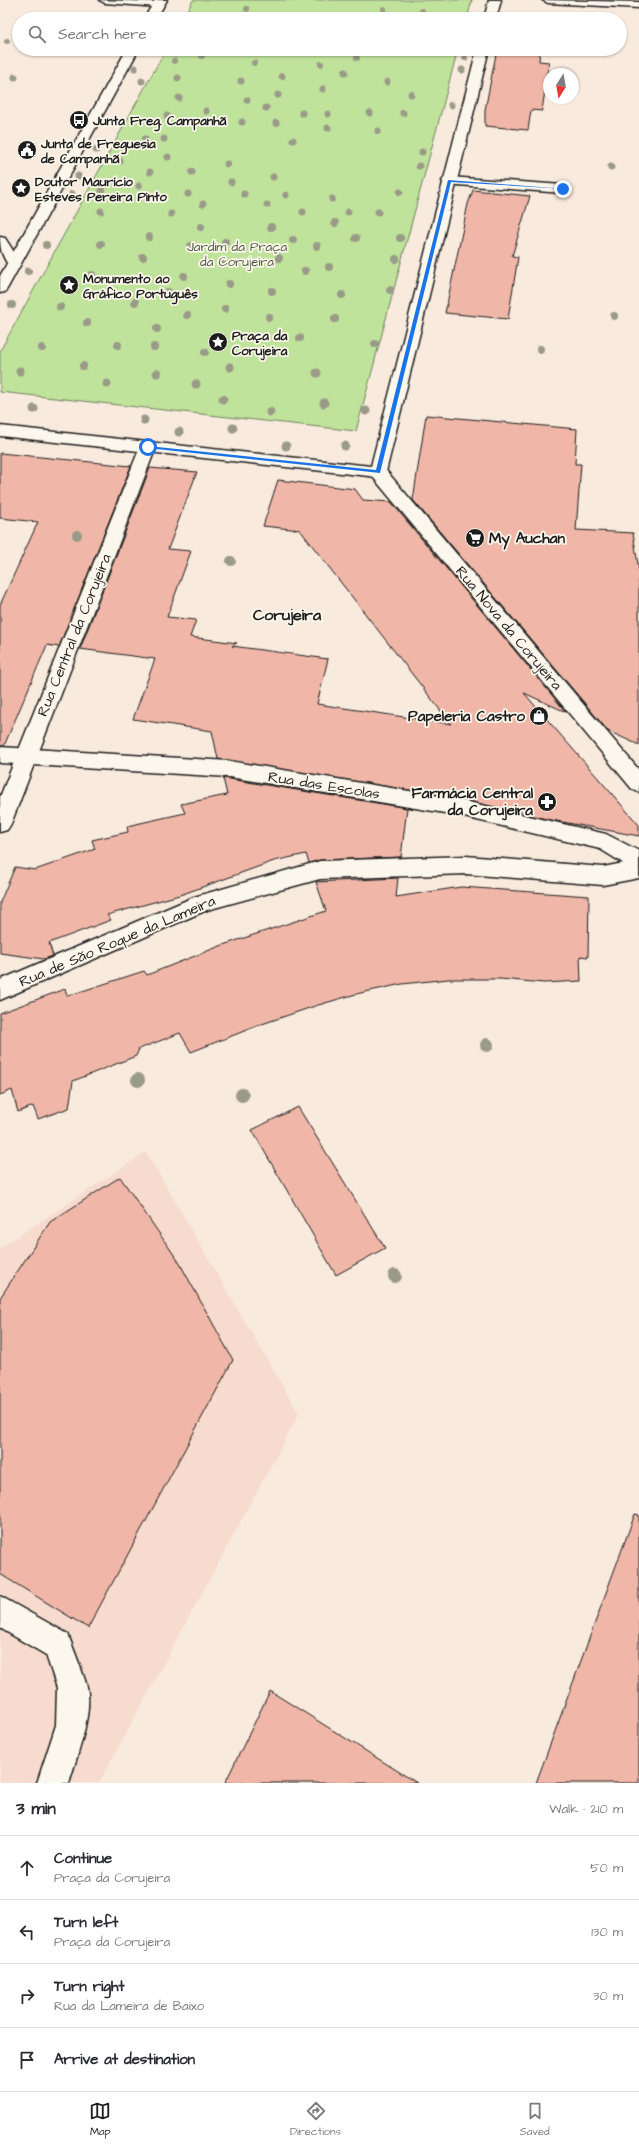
<!DOCTYPE html>
<html lang="en">
<head>
<meta charset="utf-8">
<style>
	body { margin:0; font-family:"Architects Daughter",sans-serif; background:#f7f7f7; color:#2b2b33 }
	.compass { position:absolute; left:543px; top:68px; width:36px; height:36px; border-radius:50%; background:#fff; box-shadow:0 1px 3px #0004; rotate:191deg }
	.stop { position:absolute; width:12px; height:12px; margin:-9px; border:3px solid #1a73e8; border-radius:50%; background:#fff }
	.stop.end { background:#1a73e8; border-color:#fff; box-shadow:0 1px 4px #0008 }
	.list { margin:0; padding:0; list-style:none }
	h2 { display:flex; justify-content:space-between; align-items:center; height:52px; margin:0; padding:0 16px; font-size:17px }
	h2 small { font-size:13px; font-weight:400; color:#7c7c81 }
	.list li { display:grid; grid-template-columns:26px 1fr auto; gap:12px; align-items:center; box-sizing:border-box; height:64px; padding:0 16px; border-top:1px solid #e1e1e2 }
	.list b { display:block; font-size:15px; white-space:nowrap }
	.list p { margin:0; font-size:13px; white-space:nowrap; color:#7c7c81 }
	.list em { font-size:13px; font-style:normal; color:#7c7c81 }
	.icon { flex:none; width:22px; height:22px; fill:none; stroke:currentColor; stroke-width:2; stroke-linecap:round; stroke-linejoin:round }
	.map { position:relative; flex:none; width:639px; height:1783px; overflow:hidden }
	.search { position:absolute; background:#fff; box-shadow:0 1px 3px #0004; left:12px; right:12px; top:12px; height:44px; display:flex; align-items:center; gap:10px; box-sizing:border-box; padding:0 14px; border-radius:22px; color:#7c7c81; font-size:15px }
	.sheet { height:308px; background:#fff }
	nav { display:flex; justify-content:space-around; align-items:center; box-sizing:border-box; height:56px; border-top:1px solid #e1e1e2; background:#fff; font-size:11px; color:#7c7c81 }
	nav a { display:grid; justify-items:center; gap:2px }
	nav .on { color:#1c1c1c }
	.map>svg:first-child { display:block }
	.built { fill:#f6dbce }
	.green { fill:#c0e39c; stroke:#6e805c }
	.building { fill:#f0b7a8; stroke:#1c1c1c }
	.lines { fill:none; stroke-linecap:round; stroke-linejoin:round }
	.service-casing { stroke:#1c1c1c; stroke-width:3 }
	.minor-casing { stroke:#1c1c1c; stroke-width:3 }
	.tertiary-casing { stroke:#1c1c1c; stroke-width:3 }
	.secondary-casing { stroke:#1c1c1c; stroke-width:3 }
	.service { fill:#fbf7ec; fill-rule:evenodd }
	.minor { fill:#fbf7ec; fill-rule:evenodd }
	.tertiary { fill:#fbf7ec; fill-rule:evenodd }
	.secondary { fill:#fbf7ec; fill-rule:evenodd }
	.tree { fill:#9a9a88 }
	.route { fill:#1a73e8 }
	.labels { text-anchor:middle; stroke-width:3.5; stroke-linejoin:round; paint-order:stroke }
	.far-poi-label { font-size:13px; font-weight:bold; fill:#1c1c1c; stroke:#fbf7ec; text-anchor:start }
	.far-park-label { font-size:13px; fill:#4d5842; stroke:#fbf7ec }
	.poi-label { font-size:15px; font-weight:bold; fill:#1c1c1c; stroke:#fbf7ec; text-anchor:end }
	.street-label { font-size:15px; fill:#1c1c1c; stroke:#fbf7ec }
	.neighbourhood-label { font-size:16px; font-weight:bold; fill:#1c1c1c; stroke:#fbf7ec }
</style>
</head>
<body>
<div class="map">
<svg width="639" height="1783" viewBox="0 0 639 1783">
	<rect width="100%" height="100%" fill="#f9eade"/>
	<filter id="ink" filterUnits="userSpaceOnUse"><feTurbulence type="fractalNoise" baseFrequency=".025" numOctaves="2"/><feDisplacementMap in="SourceGraphic" scale="8" xChannelSelector="R" yChannelSelector="G"/><feConvolveMatrix kernelMatrix="1 2 1 2 8 2 1 2 1" color-interpolation-filters="sRGB"/></filter>
	<g filter="url(#ink)">
		<polygon class="built" points="146,1152 299,1414 99,1783 0,1783 0,1248"/>
		<g class="green">
			<polygon points="193,0 472,0 467,19 183,19"/>
			<polygon points="166,49 458,49 356,431 0,392 0,351"/>
		</g>
		<g class="building">
			<polygon points="497,49 540,49 539,61 549,62 542,111 531,110 528,130 485,126 485,110"/>
			<polygon points="473,190 530,196 512,256 518,257 508,319 445,313 468,204"/>
			<polygon points="426,415 577,429 575,464 581,464 576,530 633,533 639,571 639,745 608,731 413,500"/>
			<polygon points="0,453 131,466 59,647 47,645 4,746 0,746 0,605 38,522 0,518"/>
			<polygon points="150,468 197,472 168,549 191,551 167,617 196,620 190,637 237,643 232,646 328,659 317,704 451,724 300,530 263,526 278,480 355,489 363,500 391,502 566,712 524,693 639,825 639,836 546,819 451,797 218,759 212,731 133,719 155,659 80,649"/>
			<polygon points="223,778 407,808 401,857 320,860 309,863 306,854 274,861 183,894 107,915 111,920 49,943 53,956 44,959 0,953 0,902 15,867 35,870 95,849 92,840 128,832 127,826 185,813 181,804 227,795"/>
			<polygon points="398,878 396,897 461,887 589,896 588,957 580,956 581,981 544,983 500,979 448,979 402,984 356,994 315,1006 262,1024 191,1052 180,1033 139,1049 136,1056 73,1081 69,1108 38,1119 33,1106 18,1112 12,1090 0,1095 0,1013 65,989 67,996 144,971 147,975 220,946 326,911 316,882"/>
			<polygon points="298,1107 385,1248 336,1275 252,1130"/>
			<polygon points="120,1177 179,1262 233,1360 88,1628 0,1574 0,1298 50,1222"/>
			<polygon points="635,1514 639,1515 639,1783 536,1783"/>
			<polygon points="270,1691 417,1783 225,1783"/>
		</g>
		<g class="lines">
			<g class="service-casing">
				<path id="service" d="M0,1596L68,1634C74,1651 82,1669 87,1687C93,1714 77,1756 69,1783H37L56,1725L57,1688L46,1655L0,1628Z"/>
			</g>
			<g class="minor-casing">
				<g id="minor">
					<polygon points="99,0 162,2 164,4 158,7 105,3"/>
					<polygon points="449,177 563,185 570,189 563,193 444,184 442,181 444,178"/>
					<path d="M0,237L5,238L21,263L19,266H9C2,256 0,249 0,237Z"/>
					<polygon points="148,442 154,443 156,447 11,824 7,830 0,832 0,797 140,447 142,443"/>
					<polygon points="378,467 384,468 639,770 639,792 632,789 372,476 370,472 372,468"/>
				</g>
			</g>
			<g class="tertiary-casing">
				<g id="tertiary">
					<polygon points="155,0 167,0 156,19 144,19"/>
					<polygon points="489,0 501,0 496,19 484,19"/>
					<polygon points="542,0 639,2 639,8 548,3"/>
					<polygon points="127,49 139,49 7,289 5,292 0,293 0,276"/>
					<polygon points="477,49 489,49 386,472 384,476 378,477 0,436 0,426 371,466"/>
					<polygon points="0,747 229,761 451,798 606,834 639,851 639,870 631,868 600,849 451,814 229,777 0,763"/>
				</g>
			</g>
			<g class="secondary-casing">
				<polygon id="secondary" points="466,856 603,867 639,860 639,878 603,885 466,874 320,879 207,910 0,1000 0,980 194,897 320,861"/>
			</g>
			<use href="#service" class="service"/>
			<use href="#minor" class="minor"/>
			<use href="#tertiary" class="tertiary"/>
			<use href="#secondary" class="secondary"/>
		</g>
		<g class="tree">
			<circle cx="247" cy="9" r="3"/>
			<circle cx="384" cy="9" r="3"/>
			<circle cx="422" cy="11" r="3"/>
			<circle cx="7" cy="41" r="3"/>
			<circle cx="202" cy="56" r="3"/>
			<circle cx="357" cy="58" r="3"/>
			<circle cx="465" cy="58" r="3"/>
			<circle cx="174" cy="61" r="3"/>
			<circle cx="254" cy="63" r="3"/>
			<circle cx="321" cy="64" r="3"/>
			<circle cx="135" cy="68" r="3.5"/>
			<circle cx="462" cy="70" r="3.5"/>
			<circle cx="345" cy="72" r="3.5"/>
			<circle cx="282" cy="76" r="3.5"/>
			<circle cx="15" cy="77" r="3.5"/>
			<circle cx="178" cy="78" r="3.5"/>
			<circle cx="142" cy="81" r="3.5"/>
			<circle cx="241" cy="81" r="3.5"/>
			<circle cx="387" cy="82" r="3.5"/>
			<circle cx="323" cy="89" r="3.5"/>
			<circle cx="411" cy="94" r="3.5"/>
			<circle cx="278" cy="95" r="3.5"/>
			<circle cx="179" cy="98" r="3.5"/>
			<circle cx="247" cy="100" r="3.5"/>
			<circle cx="451" cy="105" r="3.5"/>
			<circle cx="266" cy="108" r="3.5"/>
			<circle cx="206" cy="111" r="3.5"/>
			<circle cx="302" cy="113" r="3.5"/>
			<circle cx="370" cy="113" r="3.5"/>
			<circle cx="403" cy="113" r="3.5"/>
			<circle cx="328" cy="114" r="3.5"/>
			<circle cx="167" cy="116" r="3.5"/>
			<circle cx="242" cy="122" r="3.5"/>
			<circle cx="276" cy="123" r="3.5"/>
			<circle cx="328" cy="128" r="3.5"/>
			<circle cx="378" cy="131" r="3.5"/>
			<circle cx="145" cy="139" r="3.5"/>
			<circle cx="164" cy="139" r="3.5"/>
			<circle cx="293" cy="140" r="3.5"/>
			<circle cx="96" cy="150" r="3.5"/>
			<circle cx="422" cy="152" r="3.5"/>
			<circle cx="168" cy="157" r="3.5"/>
			<circle cx="120" cy="161" r="3.5"/>
			<circle cx="227" cy="164" r="3.5"/>
			<circle cx="419" cy="166" r="3.5"/>
			<circle cx="611" cy="167" r="3.5"/>
			<circle cx="150" cy="172" r="3.5"/>
			<circle cx="192" cy="172" r="3.5"/>
			<circle cx="78" cy="176" r="3.5"/>
			<circle cx="273" cy="177" r="3.5"/>
			<circle cx="231" cy="182" r="3.5"/>
			<circle cx="139" cy="186" r="3.5"/>
			<circle cx="102" cy="190" r="3.5"/>
			<circle cx="400" cy="192" r="3.5"/>
			<circle cx="72" cy="194" r="3.5"/>
			<circle cx="188" cy="194" r="3.5"/>
			<circle cx="244" cy="194" r="3.5"/>
			<circle cx="286" cy="195" r="3.5"/>
			<circle cx="148" cy="198" r="3.5"/>
			<circle cx="332" cy="199" r="3.5"/>
			<circle cx="203" cy="204" r="3.5"/>
			<circle cx="267" cy="205" r="3.5"/>
			<circle cx="101" cy="211" r="3.5"/>
			<circle cx="303" cy="212" r="3.5"/>
			<circle cx="348" cy="212" r="3.5"/>
			<circle cx="378" cy="212" r="3.5"/>
			<circle cx="171" cy="214" r="3.5"/>
			<circle cx="335" cy="223" r="4"/>
			<circle cx="201" cy="227" r="4"/>
			<circle cx="271" cy="227" r="4"/>
			<circle cx="149" cy="237" r="4"/>
			<circle cx="356" cy="238" r="4"/>
			<circle cx="400" cy="238" r="4"/>
			<circle cx="293" cy="240" r="4"/>
			<circle cx="225" cy="242" r="4"/>
			<circle cx="101" cy="244" r="4"/>
			<circle cx="46" cy="245" r="4"/>
			<circle cx="191" cy="246" r="4"/>
			<circle cx="317" cy="246" r="4"/>
			<circle cx="143" cy="257" r="4"/>
			<circle cx="279" cy="258" r="4"/>
			<circle cx="396" cy="259" r="4"/>
			<circle cx="222" cy="264" r="4"/>
			<circle cx="329" cy="267" r="4"/>
			<circle cx="28" cy="271" r="4"/>
			<circle cx="305" cy="271" r="4"/>
			<circle cx="92" cy="275" r="4"/>
			<circle cx="184" cy="276" r="4"/>
			<circle cx="229" cy="284" r="4"/>
			<circle cx="390" cy="290" r="4"/>
			<circle cx="272" cy="291" r="4"/>
			<circle cx="168" cy="292" r="4"/>
			<circle cx="342" cy="295" r="4"/>
			<circle cx="135" cy="302" r="4"/>
			<circle cx="12" cy="305" r="4"/>
			<circle cx="60" cy="307" r="4"/>
			<circle cx="225" cy="309" r="4"/>
			<circle cx="187" cy="315" r="4"/>
			<circle cx="614" cy="316" r="4"/>
			<circle cx="269" cy="317" r="4"/>
			<circle cx="335" cy="319" r="4"/>
			<circle cx="87" cy="323" r="4"/>
			<circle cx="157" cy="329" r="4"/>
			<circle cx="300" cy="338" r="4"/>
			<circle cx="375" cy="344" r="4"/>
			<circle cx="118" cy="345" r="4"/>
			<circle cx="154" cy="347" r="4"/>
			<circle cx="42" cy="348" r="4"/>
			<circle cx="540" cy="349" r="4"/>
			<circle cx="205" cy="352" r="4"/>
			<circle cx="83" cy="366" r="4"/>
			<circle cx="230" cy="367" r="4.5"/>
			<circle cx="20" cy="371" r="4.5"/>
			<circle cx="157" cy="373" r="4.5"/>
			<circle cx="317" cy="373" r="4.5"/>
			<circle cx="107" cy="384" r="4.5"/>
			<circle cx="196" cy="384" r="4.5"/>
			<circle cx="223" cy="399" r="4.5"/>
			<circle cx="324" cy="403" r="4.5"/>
			<circle cx="34" cy="409" r="4.5"/>
			<circle cx="366" cy="411" r="4.5"/>
			<circle cx="270" cy="412" r="4.5"/>
			<circle cx="144" cy="420" r="4.5"/>
			<circle cx="233" cy="428" r="4.5"/>
			<circle cx="179" cy="432" r="4.5"/>
			<circle cx="286" cy="446" r="4.5"/>
			<circle cx="345" cy="446" r="4.5"/>
			<circle cx="77" cy="535" r="5"/>
			<circle cx="231" cy="561" r="5"/>
			<circle cx="487" cy="1045" r="7"/>
			<circle cx="138" cy="1080" r="7"/>
			<circle cx="242" cy="1095" r="7"/>
			<circle cx="395" cy="1276" r="7"/>
		</g>
	</g>
	<polygon class="route" points="448,180 565,189 451,182 380,473 147,448 148,446 376,470"/>
	<defs>
		<g id="bus-disc" transform="scale(1)"><circle r="9.5" fill="#1c1c1c" stroke="#fbf7ec"/><path d="M-5-6H5V4H4V6H2V4H-2V6H-4V4H-5ZM-3.5-4V0h7V-4ZM-3.5 1.2v1.5H-2V1.2ZM2 1.2v1.5H3.5V1.2Z" fill="#fff"/></g>
		<g id="civic-disc" transform="scale(1)"><circle r="9.5" fill="#1c1c1c" stroke="#fbf7ec"/><path d="M-.6-6.5H3V-4.5H.6V-3L4-1V1h2V6H-6V1h2V-1L-.6-3ZM-1.2 2.5V6h2.4V2.5Z" fill="#fff"/></g>
		<g id="sight-disc" transform="scale(1)"><circle r="9.5" fill="#1c1c1c" stroke="#fbf7ec"/><path d="M0-6L1.8-2.2L6-1.7L2.9 1.2L3.7 5.4L0 3.3L-3.7 5.4L-2.9 1.2L-6-1.7L-1.8-2.2Z" fill="#fff"/></g>
		<g id="supermarket-disc" transform="scale(1)"><circle r="9.5" fill="#1c1c1c" stroke="#fbf7ec"/><path d="M-6-5.5h2.5l.6 2H6L4.5 2H-2.5L-4.4-4H-6ZM-1.5 3.2a1.3 1.3 0 1 0 .1 0ZM3 3.2a1.3 1.3 0 1 0 .1 0Z" fill="#fff"/></g>
		<g id="shop-disc" transform="scale(1)"><circle r="9.5" fill="#1c1c1c" stroke="#fbf7ec"/><path d="M-5-2.5h2.3a2.7 3.5 0 0 1 5.4 0H5L5.5 6h-11ZM-1.5-2.5h3a1.5 2.3 0 0 0-3 0Z" fill="#fff"/></g>
		<g id="pharmacy-disc" transform="scale(1)"><circle r="9.5" fill="#1c1c1c" stroke="#fbf7ec"/><path d="M-2-6h4v4h4v4h-4v4h-4v-4h-4v-4h4Z" fill="#fff"/></g>
	</defs>
	<g fill-rule="evenodd">
		<use href="#bus-disc" x="79" y="120"/>
		<use href="#civic-disc" x="27" y="150"/>
		<use href="#sight-disc" x="21" y="188"/>
		<use href="#sight-disc" x="69" y="285"/>
		<use href="#sight-disc" x="218" y="342"/>
		<use href="#supermarket-disc" x="475" y="538"/>
		<use href="#shop-disc" x="539" y="716"/>
		<use href="#pharmacy-disc" x="547" y="802"/>
	</g>
	<g class="labels">
		<g class="far-poi-label">
			<text x="93" y="125">Junta Freg. Campanhã</text>
			<text x="41" y="148">Junta de Freguesia<tspan x="41" dy="15">de Campanhã</tspan></text>
			<text x="35" y="186">Doutor Maurício<tspan x="35" dy="15">Esteves Pereira Pinto</tspan></text>
			<text x="83" y="283">Monumento ao<tspan x="83" dy="15">Gráfico Português</tspan></text>
			<text x="232" y="340">Praça da<tspan x="232" dy="15">Corujeira</tspan></text>
		</g>
		<g class="far-park-label">
			<text x="237" y="251">Jardim da Praça<tspan x="237" dy="15">da Corujeira</tspan></text>
		</g>
		<g class="poi-label">
			<text x="489" y="543" text-anchor="start">My Auchan</text>
			<text x="525" y="721">Papeleria Castro</text>
			<text x="533" y="798">Farmácia Central<tspan x="533" dy="17">da Corujeira</tspan></text>
		</g>
		<g class="street-label">
			<text transform="translate(509 628) rotate(50)" y="5">Rua Nova da Corujeira</text>
			<text transform="translate(74 635) rotate(-68)" y="5">Rua Central da Corujeira</text>
			<text transform="translate(324 785) rotate(9)" y="5">Rua das Escolas</text>
			<text transform="translate(117 941) rotate(-23)" y="5">Rua de São Roque da Lameira</text>
		</g>
		<g class="neighbourhood-label">
			<text x="287" y="620">Corujeira</text>
		</g>
	</g>
</svg>
<svg class="compass" viewBox="-18 -18 36 36"><path d="M0-13l5 13h-10z" fill="#e53935"/><path d="M0 13l5-13h-10z" fill="#7c7c81"/></svg>
<div class="stop" style="left:148px;top:447px"></div>
<div class="stop end" style="left:563px;top:189px"></div>
<div class="search"><svg class="icon" aria-label="search" viewBox="0 0 24 24"><circle cx="10" cy="10" r="6"/><path d="M15 15l6 6"/></svg>Search here</div>
</div>
<section class="sheet">
<h2>3 min<small>Walk · 210 m</small></h2>
<ul class="list">
<li><svg class="icon" aria-label="ahead" viewBox="0 0 24 24"><path d="M12 20V5M6 11l6-6 6 6"/></svg><div><b>Continue</b><p>Praça da Corujeira</p></div><em>50 m</em></li>
<li><svg class="icon" aria-label="left" viewBox="0 0 24 24"><path d="M17 20v-9H6M10 6l-5 5 5 5"/></svg><div><b>Turn left</b><p>Praça da Corujeira</p></div><em>130 m</em></li>
<li><svg class="icon" aria-label="right" viewBox="0 0 24 24"><path d="M7 20v-9h11M14 6l5 5-5 5"/></svg><div><b>Turn right</b><p>Rua da Lameira de Baixo</p></div><em>30 m</em></li>
<li><svg class="icon" aria-label="arrive" viewBox="0 0 24 24"><path d="M6 21V4h12l-3 4 3 4H6"/></svg><div><b>Arrive at destination</b></div></li>
</ul>
</section>
<nav>
<a class="on"><svg class="icon" aria-label="map" viewBox="0 0 24 24"><path d="M3 6l6-2 6 2 6-2v14l-6 2-6-2-6 2zM9 4v14M15 6v14"/></svg>Map</a>
<a><svg class="icon" aria-label="directions" viewBox="0 0 24 24"><path d="M12 3l9 9-9 9-9-9zM9 14v-3h6M13 9l2 2-2 2"/></svg>Directions</a>
<a><svg class="icon" aria-label="saved" viewBox="0 0 24 24"><path d="M7 4h10v16l-5-4-5 4z"/></svg>Saved</a>
</nav>
</body>
</html>
